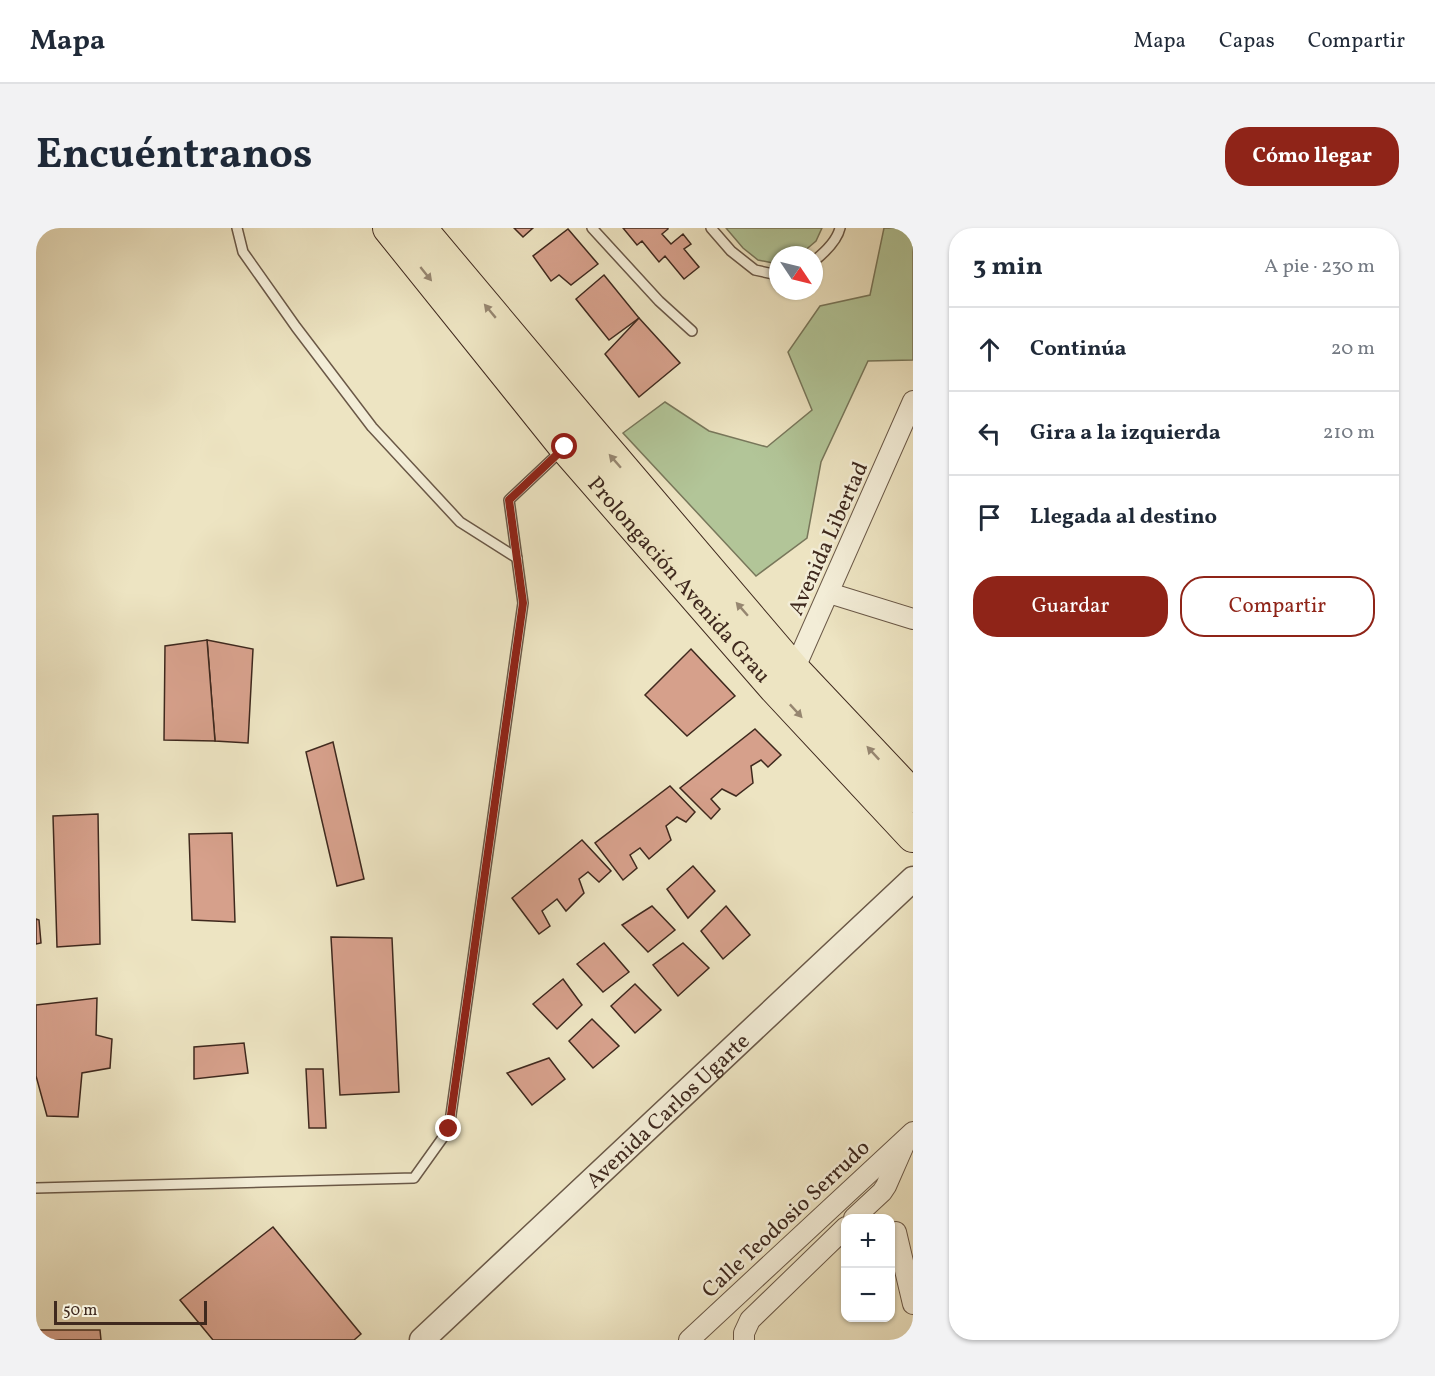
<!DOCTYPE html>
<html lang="es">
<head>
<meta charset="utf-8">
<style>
	body { margin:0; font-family:Vollkorn,serif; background:#f2f2f3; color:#1f2937 }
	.controls { position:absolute; right:18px; bottom:18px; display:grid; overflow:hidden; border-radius:12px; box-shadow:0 2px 4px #0004 }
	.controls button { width:54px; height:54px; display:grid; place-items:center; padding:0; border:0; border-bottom:2px solid #e0e1e3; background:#fff; color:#1f2937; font:30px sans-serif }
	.compass { position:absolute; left:733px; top:18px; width:54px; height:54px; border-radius:50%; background:#fff; box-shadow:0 2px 4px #0004; rotate:125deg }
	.scale { position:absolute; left:18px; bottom:15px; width:153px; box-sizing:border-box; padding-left:6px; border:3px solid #3f291e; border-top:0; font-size:16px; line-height:21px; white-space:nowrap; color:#3f291e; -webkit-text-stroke:4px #f3edd7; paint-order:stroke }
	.stop { position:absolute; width:18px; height:18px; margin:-14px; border:4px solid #8f2418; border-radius:50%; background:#fff }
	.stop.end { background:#8f2418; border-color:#fff; box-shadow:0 2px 6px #0008 }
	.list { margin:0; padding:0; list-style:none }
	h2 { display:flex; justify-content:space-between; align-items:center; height:78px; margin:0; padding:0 24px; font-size:26px }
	h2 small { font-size:20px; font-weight:400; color:#747a83 }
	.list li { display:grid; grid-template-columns:39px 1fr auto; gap:18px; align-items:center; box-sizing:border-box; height:84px; padding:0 24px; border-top:2px solid #e0e1e3 }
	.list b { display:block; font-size:22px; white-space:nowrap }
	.list em { font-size:20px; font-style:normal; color:#747a83 }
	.actions { display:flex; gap:12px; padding:18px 24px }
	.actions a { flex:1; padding:14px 0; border:2px solid #8f2418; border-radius:24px; text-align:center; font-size:21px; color:#8f2418 }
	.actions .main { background:#8f2418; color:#fff }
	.icon { flex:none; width:33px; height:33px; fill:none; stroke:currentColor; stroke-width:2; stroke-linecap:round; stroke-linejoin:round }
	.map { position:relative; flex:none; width:877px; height:1112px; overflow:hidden; border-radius:24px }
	header { display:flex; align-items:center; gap:36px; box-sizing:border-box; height:84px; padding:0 30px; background:#fff; border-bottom:2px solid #e0e1e3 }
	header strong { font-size:28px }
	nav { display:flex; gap:33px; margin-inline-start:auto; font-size:21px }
	.intro { display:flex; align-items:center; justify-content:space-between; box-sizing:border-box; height:144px; padding:0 36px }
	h1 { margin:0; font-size:42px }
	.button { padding:15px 27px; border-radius:24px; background:#8f2418; color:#fff; font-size:21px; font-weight:700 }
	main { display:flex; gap:36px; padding:0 36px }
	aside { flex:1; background:#fff; border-radius:24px; box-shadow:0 2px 4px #0004 }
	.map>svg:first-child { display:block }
	.green { fill:#b2c598; stroke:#78775b; stroke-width:1.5 }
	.building { fill:#d6a08b; stroke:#3f291e; stroke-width:1.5 }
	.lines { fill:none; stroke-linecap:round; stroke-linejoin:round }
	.service-casing { stroke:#6a5847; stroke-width:12 }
	.minor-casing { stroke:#6a5847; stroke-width:22 }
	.tertiary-casing { stroke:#6a5847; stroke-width:27 }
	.trunk-casing { stroke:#3f291e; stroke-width:34 }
	.service { stroke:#f3edd7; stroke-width:9 }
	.minor { stroke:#f3edd7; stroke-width:20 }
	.tertiary { stroke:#f3edd7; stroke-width:24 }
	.trunk { stroke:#ede4c2; stroke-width:32 }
	.oneway { fill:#968670 }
	.route { stroke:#8f2418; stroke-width:8 }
	.labels { text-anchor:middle; stroke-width:5; stroke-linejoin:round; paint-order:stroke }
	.street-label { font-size:22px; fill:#3f291e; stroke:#f3edd7 }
</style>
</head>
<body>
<header>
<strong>Mapa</strong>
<nav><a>Mapa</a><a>Capas</a><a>Compartir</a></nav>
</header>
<div class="intro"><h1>Encuéntranos</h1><a class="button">Cómo llegar</a></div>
<main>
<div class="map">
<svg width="877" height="1112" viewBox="0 0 877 1112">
	<rect width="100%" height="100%" fill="#ede4c2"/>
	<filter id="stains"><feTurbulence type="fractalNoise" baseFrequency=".00333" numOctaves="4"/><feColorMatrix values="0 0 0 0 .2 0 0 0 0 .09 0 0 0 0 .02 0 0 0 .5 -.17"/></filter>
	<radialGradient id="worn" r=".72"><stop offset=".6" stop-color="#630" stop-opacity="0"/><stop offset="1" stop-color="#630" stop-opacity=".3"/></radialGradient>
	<g class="green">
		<polygon points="690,0 786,0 780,13 766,25 763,27 742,27 742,36 722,32 707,20"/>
		<polygon points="848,0 877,0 877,132 832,133 785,234 771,310 720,348 587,205 629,174 673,203 731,219 776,182 752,124 784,78 834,67"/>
	</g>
	<g class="building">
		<polygon points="478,0 497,0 487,9"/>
		<polygon points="587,0 632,0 632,1 626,6 635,16 647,6 655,16 648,21 663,39 648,51 629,28 623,34 606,13 601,17"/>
		<polygon points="532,1 562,36 535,57 523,47 515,53 497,28"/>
		<polygon points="568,47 603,90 573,112 540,71"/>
		<polygon points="603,90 644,135 603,169 569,126"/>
		<polygon points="171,412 217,421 212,515 179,513"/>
		<polygon points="171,412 179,513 128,512 129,418"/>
		<polygon points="655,421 699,468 651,508 609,467"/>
		<polygon points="719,501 745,527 732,539 725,532 715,538 717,555 700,568 686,561 675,571 684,581 675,591 644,560"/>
		<polygon points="297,514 328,651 301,658 270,524"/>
		<polygon points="634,558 659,584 650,594 641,589 630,598 635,612 613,631 604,620 594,627 601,640 587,652 559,615"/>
		<polygon points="62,586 64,716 21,719 17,588"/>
		<polygon points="196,605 199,694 156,692 153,606"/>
		<polygon points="546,612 575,643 563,654 552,644 543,651 548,665 530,683 521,671 506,683 514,698 503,706 476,670"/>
		<polygon points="657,638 679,663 652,690 631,661"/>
		<polygon points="616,678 639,702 612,724 586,697"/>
		<polygon points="690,678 714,707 687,731 665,703"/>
		<polygon points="0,691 3,692 5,715 0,716"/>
		<polygon points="295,709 356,710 363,864 304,867"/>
		<polygon points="568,715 593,744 567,764 541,736"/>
		<polygon points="647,715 673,740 642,768 617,737"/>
		<polygon points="527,751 546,777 521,801 497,776"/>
		<polygon points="599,756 625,782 599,805 575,778"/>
		<polygon points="61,770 60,807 76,811 74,840 46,845 42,889 11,888 0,848 0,777"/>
		<polygon points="556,791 583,818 557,840 533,813"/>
		<polygon points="208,815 212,845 158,851 158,819"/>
		<polygon points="513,830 529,851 496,877 471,845"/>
		<polygon points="270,841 287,841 290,900 273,900"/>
		<polygon points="237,999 325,1106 318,1112 177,1112 144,1072"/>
		<polygon points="0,1102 64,1102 65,1112 0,1112"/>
	</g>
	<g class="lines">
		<g class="service-casing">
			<g id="service">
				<polyline points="201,0 207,24 260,99 336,199 424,294 481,330"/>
				<polyline points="556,0 623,73 656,103"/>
				<polyline points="675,0 695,23 719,42 742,47"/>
				<path d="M778,33C788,25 801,13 804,0"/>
				<polyline points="0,960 378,950 413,901 487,375 473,272 526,222"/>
			</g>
		</g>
		<g class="minor-casing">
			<g id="minor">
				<polyline points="793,365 877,391"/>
				<polyline points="752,448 758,442 877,173"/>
				<polyline points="818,990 846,964 850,958 868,917"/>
				<polyline points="860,1004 877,1076"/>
				<polyline points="653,1112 877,904"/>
				<polyline points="708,1112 708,1105 714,1092 810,999"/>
			</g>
		</g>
		<g class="tertiary-casing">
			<g id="tertiary">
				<path id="s1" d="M386,1112L877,651"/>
			</g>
		</g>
		<g class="trunk-casing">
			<g id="trunk">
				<path id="s2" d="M353,0L529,219L739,460L877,608"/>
				<polyline points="384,0 551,199 758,442 877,568"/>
			</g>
		</g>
		<use href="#service" class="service"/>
		<use href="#minor" class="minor"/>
		<use href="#tertiary" class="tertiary"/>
		<use href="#trunk" class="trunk"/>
	</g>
	<defs><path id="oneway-solid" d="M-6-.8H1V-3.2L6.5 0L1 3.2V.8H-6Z" transform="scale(1.5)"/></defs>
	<g class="oneway">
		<use href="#oneway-solid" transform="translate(390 46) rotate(51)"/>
		<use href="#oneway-solid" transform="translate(454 83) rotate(-130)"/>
		<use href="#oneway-solid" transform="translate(579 233) rotate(-131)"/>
		<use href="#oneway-solid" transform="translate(706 381) rotate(-131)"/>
		<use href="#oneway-solid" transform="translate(760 483) rotate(47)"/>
		<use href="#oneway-solid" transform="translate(837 525) rotate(-133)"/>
	</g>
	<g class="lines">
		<polyline class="route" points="413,901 487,375 473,272 529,219"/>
	</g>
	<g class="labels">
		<g class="street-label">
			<text transform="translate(791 310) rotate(-66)" y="8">Avenida Libertad</text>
			<text dy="8" stroke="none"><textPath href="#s2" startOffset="456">Prolongación Avenida Grau</textPath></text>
			<text dy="8" stroke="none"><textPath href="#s1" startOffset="336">Avenida Carlos Ugarte</textPath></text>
			<text transform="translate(749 990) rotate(-43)" y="8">Calle Teodosio Serrudo</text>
		</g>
	</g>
	<rect width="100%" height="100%" filter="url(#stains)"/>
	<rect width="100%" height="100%" fill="url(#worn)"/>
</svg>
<div class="controls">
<button>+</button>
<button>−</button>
</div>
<svg class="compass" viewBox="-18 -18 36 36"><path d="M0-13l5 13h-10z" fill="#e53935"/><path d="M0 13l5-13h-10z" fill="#747a83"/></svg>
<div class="scale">50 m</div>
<div class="stop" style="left:529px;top:219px"></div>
<div class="stop end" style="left:413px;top:901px"></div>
</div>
<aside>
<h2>3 min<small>A pie · 230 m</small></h2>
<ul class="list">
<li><svg class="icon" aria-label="ahead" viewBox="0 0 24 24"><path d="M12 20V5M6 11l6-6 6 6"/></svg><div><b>Continúa</b></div><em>20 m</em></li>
<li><svg class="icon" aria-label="left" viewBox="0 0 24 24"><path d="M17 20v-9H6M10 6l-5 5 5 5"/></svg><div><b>Gira a la izquierda</b></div><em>210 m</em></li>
<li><svg class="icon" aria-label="arrive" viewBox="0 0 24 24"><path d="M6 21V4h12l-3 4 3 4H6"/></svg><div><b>Llegada al destino</b></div></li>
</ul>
<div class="actions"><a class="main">Guardar</a><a>Compartir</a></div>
</aside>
</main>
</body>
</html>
